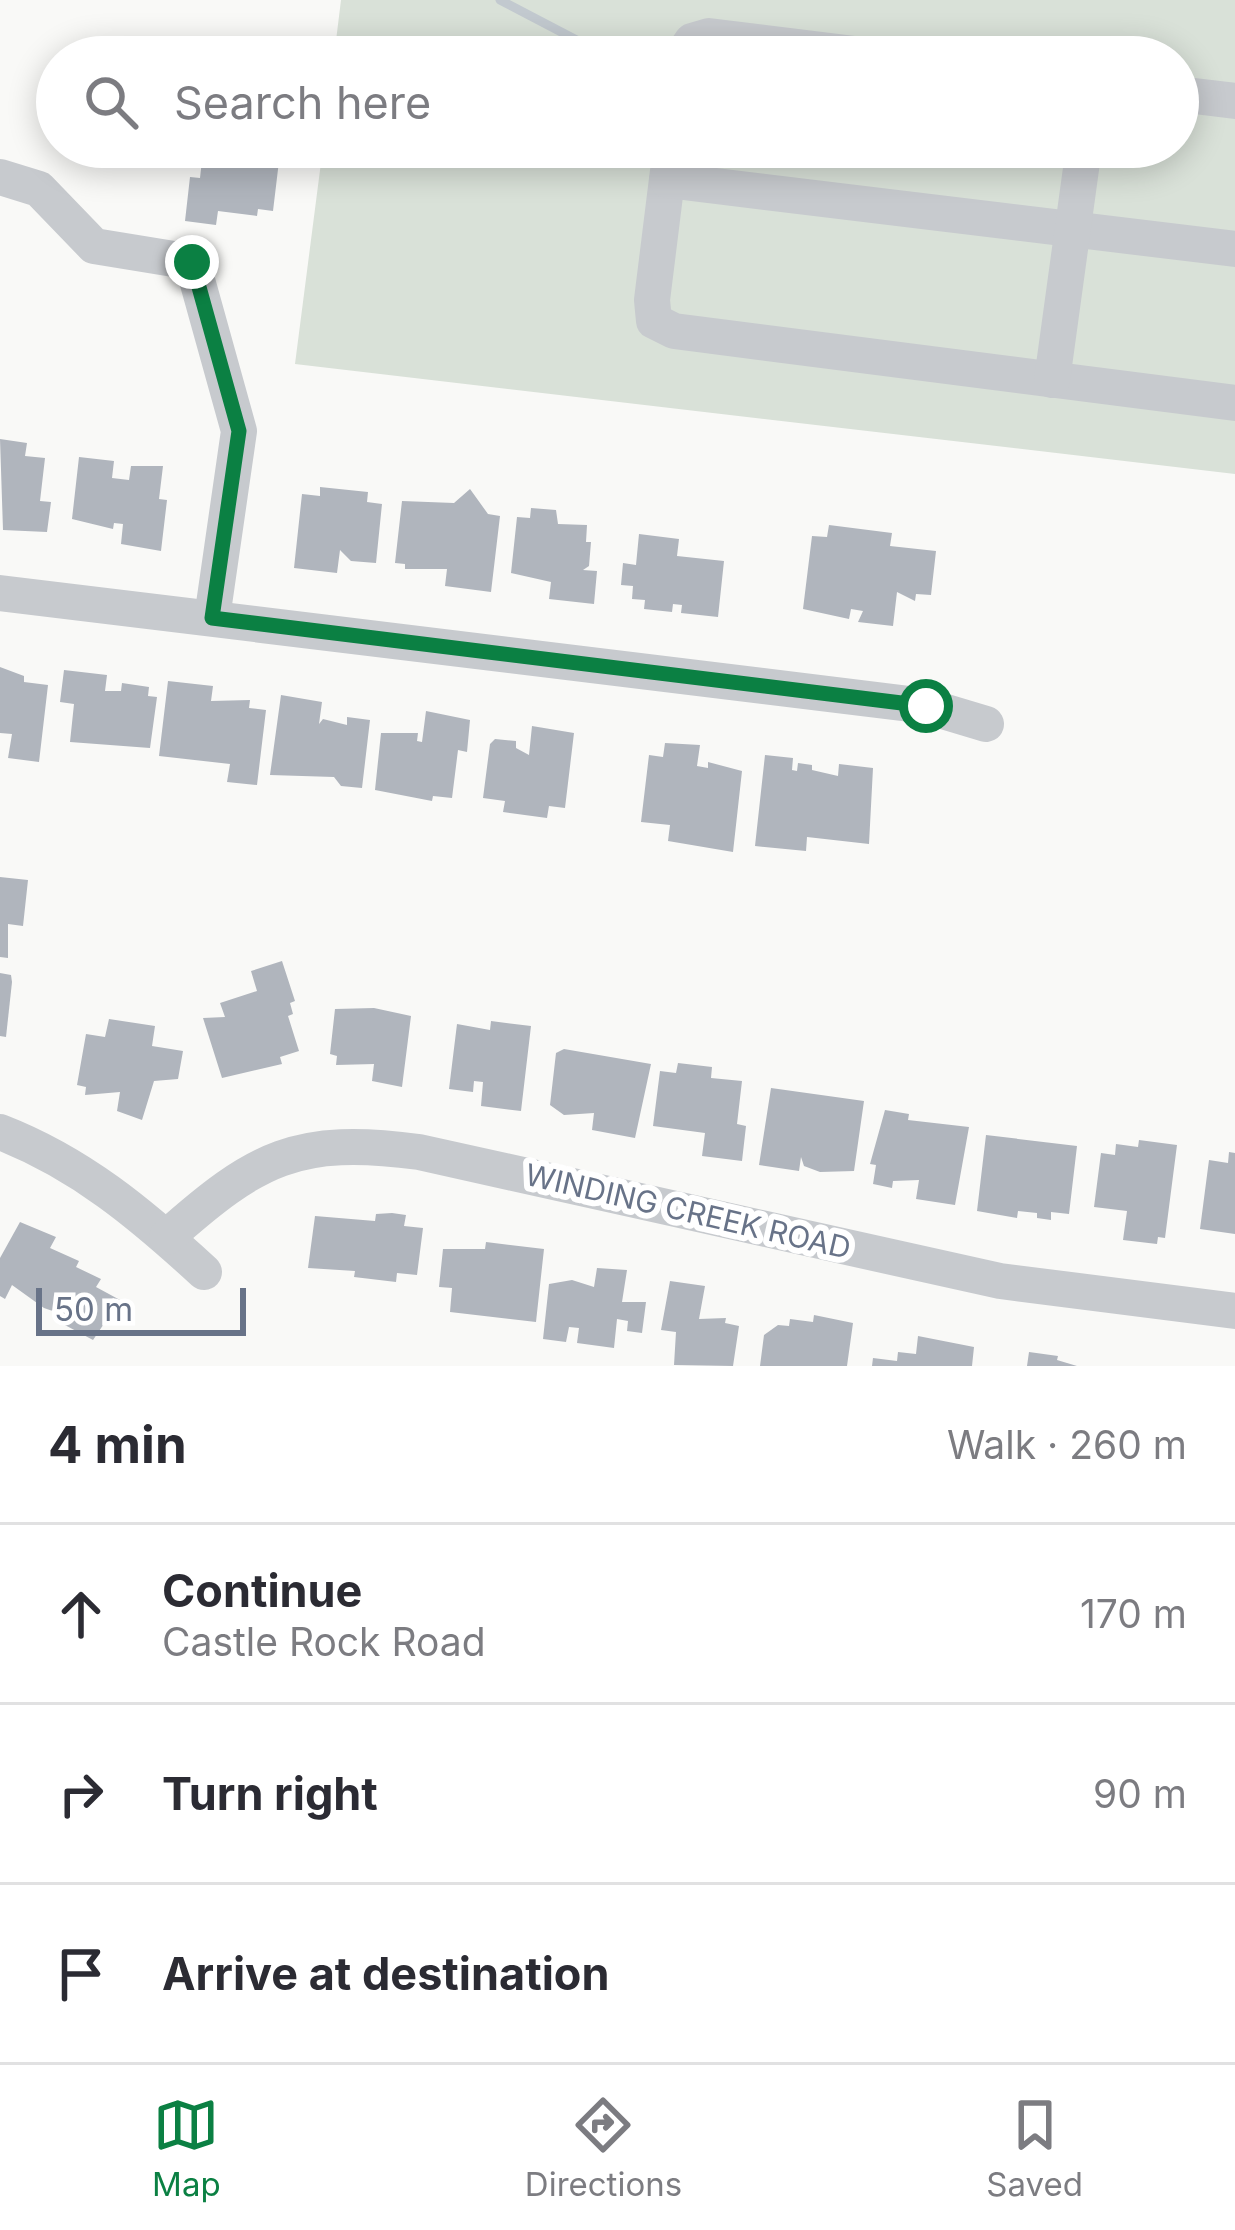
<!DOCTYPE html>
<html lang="en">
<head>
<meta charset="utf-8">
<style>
	body { margin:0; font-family:Inter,sans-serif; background:#f7f7f7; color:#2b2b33 }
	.scale { position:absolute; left:36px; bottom:30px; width:210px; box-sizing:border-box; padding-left:12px; border:6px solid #687388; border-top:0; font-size:33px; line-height:42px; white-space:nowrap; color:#687388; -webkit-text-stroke:9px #fff; paint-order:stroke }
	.stop { position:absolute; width:36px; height:36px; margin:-27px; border:9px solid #0b8043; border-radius:50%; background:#fff }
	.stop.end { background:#0b8043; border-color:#fff; box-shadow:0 3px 12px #0008 }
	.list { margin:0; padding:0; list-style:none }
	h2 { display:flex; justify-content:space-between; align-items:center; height:156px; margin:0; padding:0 48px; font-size:51px }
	h2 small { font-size:39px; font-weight:400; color:#7c7c81 }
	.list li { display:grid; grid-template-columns:78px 1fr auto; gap:36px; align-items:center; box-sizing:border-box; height:180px; padding:0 48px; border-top:3px solid #e1e1e2 }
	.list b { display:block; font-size:45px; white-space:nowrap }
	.list p { margin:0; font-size:39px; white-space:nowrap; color:#7c7c81 }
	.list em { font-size:39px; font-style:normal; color:#7c7c81 }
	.icon { flex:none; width:66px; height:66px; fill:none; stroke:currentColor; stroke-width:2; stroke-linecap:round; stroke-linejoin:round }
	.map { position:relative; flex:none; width:1235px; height:1366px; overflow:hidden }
	.search { position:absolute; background:#fff; box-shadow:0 6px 30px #0003; left:36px; right:36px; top:36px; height:132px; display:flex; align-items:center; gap:30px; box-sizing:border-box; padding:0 42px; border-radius:66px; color:#7c7c81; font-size:45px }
	.sheet { height:696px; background:#fff }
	nav { display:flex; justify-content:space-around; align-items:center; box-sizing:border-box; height:168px; border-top:3px solid #e1e1e2; background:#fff; font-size:33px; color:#7c7c81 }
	nav a { display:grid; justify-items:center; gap:6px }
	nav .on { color:#0b8043 }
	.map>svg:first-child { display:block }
	.green { fill:#d9e1d8 }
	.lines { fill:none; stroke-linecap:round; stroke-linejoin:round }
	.stream { stroke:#c2c9cf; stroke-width:9 }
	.building { fill:#b0b5bd }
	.minor { stroke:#c7cace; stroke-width:36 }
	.route { stroke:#0b8043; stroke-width:15 }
	.labels { text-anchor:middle; stroke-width:12; stroke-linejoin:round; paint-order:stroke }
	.street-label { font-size:30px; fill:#687388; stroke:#fff }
</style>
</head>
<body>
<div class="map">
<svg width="1235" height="1366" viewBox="0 0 1235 1366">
	<rect width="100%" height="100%" fill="#f9f9f7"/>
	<polygon class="green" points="341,0 1235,0 1235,474 295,364 323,147 1178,147 1178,57 334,57"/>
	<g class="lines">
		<g class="stream">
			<polyline points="500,0 609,57"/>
			<polyline points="867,147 928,160"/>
		</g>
	</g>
	<g class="building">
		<polygon points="214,147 269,149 272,160 279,161 273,211 258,209 257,216 218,211 216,225 185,221 190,177 200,178 203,151 212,152"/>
		<polygon points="0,439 27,443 25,456 45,458 40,501 51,502 47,532 3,530"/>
		<polygon points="79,457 114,461 112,478 129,480 131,466 163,466 159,499 167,500 161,551 121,544 123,524 114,523 113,529 72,519"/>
		<polygon points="320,487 368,492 367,502 382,504 376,563 351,561 340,550 337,573 294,568 302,494 320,496"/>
		<polygon points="470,489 488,514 500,516 491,592 445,586 447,569 405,569 405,564 395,563 402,501 454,503"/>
		<polygon points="531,508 556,510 558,524 587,525 586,542 591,542 589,566 583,570 597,571 594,604 549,599 551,582 511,573 517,517 530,518"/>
		<polygon points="829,525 892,533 890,546 936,551 931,595 916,594 915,601 897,592 893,626 858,622 863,611 851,609 849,619 803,609 812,536 827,537"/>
		<polygon points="639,534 679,539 677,556 724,561 718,617 681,613 682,605 673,604 672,612 644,609 645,600 632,599 633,586 621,585 623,563 636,565"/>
		<polygon points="0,667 24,676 24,682 48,685 39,762 8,758 12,734 0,733"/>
		<polygon points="64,670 107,675 105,691 121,691 122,683 149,687 148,696 157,697 150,748 70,742 74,704 60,702"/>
		<polygon points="168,681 213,686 211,701 250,700 249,708 266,710 257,785 227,782 230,764 159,756"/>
		<polygon points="281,695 322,702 319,724 323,719 347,725 347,717 370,720 362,788 341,786 334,777 270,775"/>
		<polygon points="426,711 470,720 467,752 458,750 452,798 433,796 432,801 375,790 381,733 418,733 417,741 422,742"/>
		<polygon points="532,726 574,733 565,808 549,806 547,818 503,812 505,801 483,798 490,744 495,739 516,741 516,748 529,755"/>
		<polygon points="665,743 700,745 697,766 708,768 708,762 742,771 733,852 668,841 670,825 641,822 649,755 663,757"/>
		<polygon points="765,755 793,758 792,770 797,771 798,763 812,765 812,770 838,776 839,764 873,768 869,844 807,837 806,851 755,846"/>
		<polygon points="0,877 28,880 23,926 8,924 8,958 0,957"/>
		<polygon points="282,961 295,1001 290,1003 293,1014 288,1016 299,1051 280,1057 282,1064 222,1078 203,1018 225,1017 220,1003 257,991 251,971"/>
		<polygon points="0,973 11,975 12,982 6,1037 0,1036"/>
		<polygon points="374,1008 411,1016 402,1087 372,1081 374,1064 336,1065 337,1056 330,1054 335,1009"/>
		<polygon points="109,1019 155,1026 152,1046 183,1051 178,1079 154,1081 142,1120 117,1111 120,1092 85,1095 86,1087 77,1085 86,1034 105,1037"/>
		<polygon points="491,1021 531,1026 521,1111 481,1106 483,1082 474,1081 473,1092 449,1089 457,1024 490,1030"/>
		<polygon points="564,1049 651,1064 635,1138 592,1130 594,1113 564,1115 550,1105 556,1053"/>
		<polygon points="678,1063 712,1067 711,1078 742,1081 737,1124 746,1126 742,1161 702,1156 705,1133 653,1126 660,1071 676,1073"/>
		<polygon points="771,1088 864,1101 854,1171 820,1172 804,1166 801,1157 799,1171 759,1165"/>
		<polygon points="885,1110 909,1114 908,1120 969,1127 955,1205 916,1199 919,1180 893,1181 892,1188 873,1184 876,1165 870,1164"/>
		<polygon points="986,1135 1077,1146 1069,1214 1051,1212 1051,1220 1037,1218 1037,1213 1018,1211 1017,1218 977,1211"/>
		<polygon points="1139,1140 1177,1145 1165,1238 1158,1237 1157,1244 1123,1240 1127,1211 1094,1207 1101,1153 1115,1155 1116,1144 1138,1147"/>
		<polygon points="1229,1152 1235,1153 1235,1234 1200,1229 1209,1160 1228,1163"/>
		<polygon points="392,1213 406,1215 404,1226 423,1228 417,1275 397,1273 396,1282 354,1277 355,1271 308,1268 315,1216 375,1221 376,1214"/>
		<polygon points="20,1222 56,1237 50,1248 79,1261 76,1267 101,1279 96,1287 120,1300 93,1340 63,1324 67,1316 44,1308 12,1285 5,1299 0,1296 0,1258"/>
		<polygon points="486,1242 544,1249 536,1322 450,1312 452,1288 439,1287 443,1249 485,1249"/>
		<polygon points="597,1268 627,1270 622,1302 646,1302 642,1333 627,1331 628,1321 617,1319 614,1348 577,1343 579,1328 569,1327 566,1342 543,1339 549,1284 572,1280 594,1287"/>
		<polygon points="670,1281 705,1286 699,1319 726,1318 725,1323 739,1326 733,1366 674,1365 676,1332 661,1330"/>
		<polygon points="814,1315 853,1323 847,1366 760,1366 764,1335 778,1325 789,1326 790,1319 813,1322"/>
		<polygon points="918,1336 974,1347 972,1366 872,1366 873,1358 897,1361 898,1352 916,1354"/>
		<polygon points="1029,1352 1058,1356 1057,1360 1077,1366 1027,1366"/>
	</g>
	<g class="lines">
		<g class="minor">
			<polyline points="681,57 692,41 709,36 879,57"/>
			<polyline points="1178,94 1235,101"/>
			<polyline points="671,147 652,300 654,321 674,331 1235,403"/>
			<polyline points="0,177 39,189 94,246 192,262 239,431 212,618"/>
			<polyline points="667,180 1235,249"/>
			<polyline points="1052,380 1084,147"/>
			<polyline points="0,593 926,706 986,724"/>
			<path d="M0,1132C80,1163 141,1214 204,1272"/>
			<path d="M167,1237C257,1157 297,1136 419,1152L1000,1281L1235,1311"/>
		</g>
	</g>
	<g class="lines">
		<polyline class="route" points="192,262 239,431 212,618 926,706"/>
	</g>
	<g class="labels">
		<g class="street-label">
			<text transform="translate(688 1212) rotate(13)" y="10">WINDING CREEK ROAD</text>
		</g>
	</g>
</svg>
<div class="scale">50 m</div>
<div class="stop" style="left:926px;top:706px"></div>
<div class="stop end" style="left:192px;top:262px"></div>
<div class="search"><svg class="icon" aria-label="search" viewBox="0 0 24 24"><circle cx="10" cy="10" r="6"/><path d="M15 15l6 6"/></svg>Search here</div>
</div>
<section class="sheet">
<h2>4 min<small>Walk · 260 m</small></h2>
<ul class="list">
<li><svg class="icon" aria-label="ahead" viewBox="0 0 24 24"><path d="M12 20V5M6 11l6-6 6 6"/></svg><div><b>Continue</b><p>Castle Rock Road</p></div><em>170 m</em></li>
<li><svg class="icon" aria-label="right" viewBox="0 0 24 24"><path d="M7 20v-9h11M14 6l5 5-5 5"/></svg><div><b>Turn right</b></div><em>90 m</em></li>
<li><svg class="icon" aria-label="arrive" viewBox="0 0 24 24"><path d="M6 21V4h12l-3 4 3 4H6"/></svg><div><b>Arrive at destination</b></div></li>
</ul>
</section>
<nav>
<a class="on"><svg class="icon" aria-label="map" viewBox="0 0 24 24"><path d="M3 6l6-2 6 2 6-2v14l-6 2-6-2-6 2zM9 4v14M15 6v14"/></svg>Map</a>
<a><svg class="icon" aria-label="directions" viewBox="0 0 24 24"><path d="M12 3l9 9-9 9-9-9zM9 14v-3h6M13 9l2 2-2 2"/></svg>Directions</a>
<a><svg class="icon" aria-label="saved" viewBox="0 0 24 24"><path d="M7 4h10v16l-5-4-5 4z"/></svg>Saved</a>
</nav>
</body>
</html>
